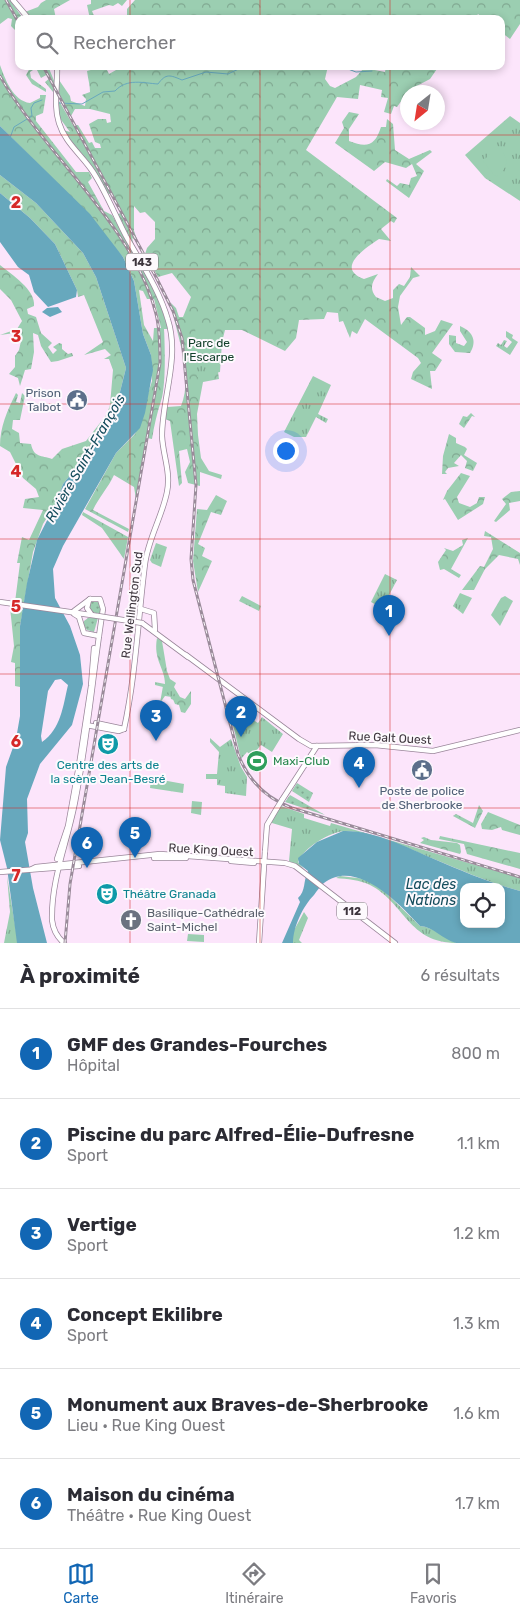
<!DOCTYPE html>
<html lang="fr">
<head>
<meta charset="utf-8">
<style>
	body { margin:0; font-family:Rubik,sans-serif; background:#f2f2f3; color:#2b2b33 }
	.controls { position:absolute; right:15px; bottom:15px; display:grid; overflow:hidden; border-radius:10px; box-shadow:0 2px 8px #0003 }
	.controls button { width:45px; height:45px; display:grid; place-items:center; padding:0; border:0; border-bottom:1px solid #e1e1e2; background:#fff; color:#2b2b33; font:25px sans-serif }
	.compass { position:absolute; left:400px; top:85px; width:45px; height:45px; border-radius:50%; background:#fff; box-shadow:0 2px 8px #0003; rotate:210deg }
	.you { position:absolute; left:285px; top:450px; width:18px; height:18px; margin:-12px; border:4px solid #fff; border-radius:50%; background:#1a73e8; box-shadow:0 0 0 8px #1a73e833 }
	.badge { display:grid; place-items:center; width:32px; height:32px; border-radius:50%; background:#1166b4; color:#fff; font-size:16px; font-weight:700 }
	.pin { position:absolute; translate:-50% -41px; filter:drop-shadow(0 1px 2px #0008) }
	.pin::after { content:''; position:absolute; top:26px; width:18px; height:15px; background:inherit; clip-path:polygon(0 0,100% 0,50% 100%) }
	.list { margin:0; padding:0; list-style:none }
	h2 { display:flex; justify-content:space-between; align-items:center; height:65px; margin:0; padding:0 20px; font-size:21px }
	h2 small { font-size:16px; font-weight:400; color:#7c7c81 }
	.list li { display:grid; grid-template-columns:32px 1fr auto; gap:15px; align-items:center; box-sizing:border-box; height:90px; padding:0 20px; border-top:1px solid #e1e1e2 }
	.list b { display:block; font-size:19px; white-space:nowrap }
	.list p { margin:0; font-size:16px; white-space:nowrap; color:#7c7c81 }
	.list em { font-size:16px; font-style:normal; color:#7c7c81 }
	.icon { flex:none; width:28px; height:28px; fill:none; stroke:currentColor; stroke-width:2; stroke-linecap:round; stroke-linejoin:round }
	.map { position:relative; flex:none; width:520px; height:943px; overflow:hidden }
	.search { position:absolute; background:#fff; box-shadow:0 2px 8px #0003; left:15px; right:15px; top:15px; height:55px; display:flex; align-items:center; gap:12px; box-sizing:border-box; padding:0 18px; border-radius:10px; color:#7c7c81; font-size:19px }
	.sheet { height:605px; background:#fff }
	nav { display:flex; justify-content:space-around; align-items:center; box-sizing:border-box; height:70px; border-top:1px solid #e1e1e2; background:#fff; font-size:14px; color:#7c7c81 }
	nav a { display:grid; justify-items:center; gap:2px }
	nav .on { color:#1166b4 }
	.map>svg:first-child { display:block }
	.grass { fill:url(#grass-dots) }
	.forest { fill:url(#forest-crowns); fill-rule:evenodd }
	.park { fill:url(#park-tufts) }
	.pitch { fill:#9bceb1 }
	.water { fill:#67a8bd; fill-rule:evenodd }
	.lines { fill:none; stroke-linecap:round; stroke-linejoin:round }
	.stream { stroke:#67a8bd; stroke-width:1 }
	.major-casing { stroke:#9a869a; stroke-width:6 }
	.major { stroke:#fff; stroke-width:4.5 }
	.rail-casing { stroke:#9a8b9a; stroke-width:3 }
	.rail { stroke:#fdf9fd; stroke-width:1; stroke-dasharray:4; stroke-linecap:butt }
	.major-bridge-casing { stroke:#9a869a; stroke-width:6; stroke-linecap:butt }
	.major-bridge { stroke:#fff; stroke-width:4.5 }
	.grid { fill:none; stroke:#d62828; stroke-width:1; stroke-opacity:0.55 }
	.labels { text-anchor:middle; stroke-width:4; stroke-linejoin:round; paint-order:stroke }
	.shield { fill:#fdf9fd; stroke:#777077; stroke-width:1 }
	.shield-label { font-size:11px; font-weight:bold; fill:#3d353d }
	.park-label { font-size:12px; fill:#13402b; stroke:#fdf9fd }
	.service-label { font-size:12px; fill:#4e5e75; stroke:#fdf9fd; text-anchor:end }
	.street-label { font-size:12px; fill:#3d353d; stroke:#fdf9fd }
	.leisure-label { font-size:12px; fill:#27864d; stroke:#fdf9fd; text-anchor:start }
	.culture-label { font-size:12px; fill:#0d838f; stroke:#fdf9fd }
	.worship-label { font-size:12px; fill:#5b616d; stroke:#fdf9fd; text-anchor:start }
	.water-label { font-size:14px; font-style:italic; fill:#144c5c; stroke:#fdf9fd }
	.grid-label { font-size:16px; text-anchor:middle; font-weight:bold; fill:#d62828; stroke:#fdf9fd; stroke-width:4; stroke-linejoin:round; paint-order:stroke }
</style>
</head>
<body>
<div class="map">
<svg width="520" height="943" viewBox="0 0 520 943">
	<defs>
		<pattern id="grass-dots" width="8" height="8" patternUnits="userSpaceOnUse" patternTransform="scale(1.25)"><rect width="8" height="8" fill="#9bceb1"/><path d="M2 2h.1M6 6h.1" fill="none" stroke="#80a891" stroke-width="1.8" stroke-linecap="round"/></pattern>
		<pattern id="forest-crowns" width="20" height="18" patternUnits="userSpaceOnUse" patternTransform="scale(1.25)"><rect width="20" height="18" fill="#9bceb1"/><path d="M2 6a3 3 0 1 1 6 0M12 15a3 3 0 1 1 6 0" fill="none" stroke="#80a891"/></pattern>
		<pattern id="park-tufts" width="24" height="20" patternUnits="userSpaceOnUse" patternTransform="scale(1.25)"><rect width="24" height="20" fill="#9bceb1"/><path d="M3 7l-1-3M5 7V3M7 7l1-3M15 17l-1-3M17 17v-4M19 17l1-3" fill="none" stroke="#80a891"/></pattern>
	</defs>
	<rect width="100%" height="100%" fill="#fce5fb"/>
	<g class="grass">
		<polygon points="91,600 99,601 101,614 91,612 88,604"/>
		<polygon points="88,618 98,618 94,632 87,630 83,626 84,621"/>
		<polygon points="297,783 313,793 309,802 292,791"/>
		<polygon points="290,795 325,815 285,802"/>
	</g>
	<g class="forest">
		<polygon points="0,0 10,0 22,17 19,19 19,34 11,26 12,19 8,18 0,24"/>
		<polygon points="46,0 70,0 54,9 56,19 31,19 25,12 38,7 41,3"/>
		<polygon points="91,0 127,0 122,6 118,3 113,6 109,5 92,11 95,18 90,19 87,5 91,4"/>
		<polygon points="135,0 520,0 520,24 510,39 501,32 501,19 484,19 478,14 475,19 127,19 127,9"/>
		<path d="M0,65C5,79 13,101 30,103L40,98V95H46L43,113L36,116V121L76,172H89L92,178L88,182L104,211L112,215C133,252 158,288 168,329H164C165,345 166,386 161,401C157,413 154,426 152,439L147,438L136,499L134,487L114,475C108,488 99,497 93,510L129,529L128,532L85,509L116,453L135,434L152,381L151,355L143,334L134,281L123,257L45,171L0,126ZM139,290L143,291L147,299H154L161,328H154L153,341L144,325Z"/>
		<polygon points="31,66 48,66 55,83 53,92 45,82 50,78 48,74 41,78 36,68 30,72 31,78 46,89 46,92 32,84 26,75"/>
		<path d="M105,66L109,74L123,66H328L325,79L330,86L335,88L356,77L364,68L385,72L386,66H439L430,79L409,90L397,107L394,106L391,114L384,112L388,98L381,97L382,90L360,85L358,99L337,97L306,150L397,218L394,223L391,221L381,229L391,241L379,239C367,247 334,268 364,279L378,274C372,282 369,288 376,297L385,301L393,298V290L399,284L404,286L410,277L411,267L420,276L413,278L400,296L398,307L401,325L407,317H410L425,328V335L435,331L441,320L453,324L432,353L442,360L435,371H430L432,389L411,379L413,372L421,363L418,358L365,319L357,334L352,331L350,338L343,321L339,322L338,313L327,312L324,319L299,320L296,338L285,351L242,330H225L222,342L214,343L219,379L203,382L197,414L198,435L201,458L209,471L222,475L221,479L200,472V486L188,483L185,472L190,462L187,449L179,451L182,483L179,486L170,421L165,419L167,407L181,406C194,373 176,336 171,303L176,308L179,317H183L191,297L172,273L158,277L145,254L147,248L155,239V222L145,212L140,213L134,206V231L138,242L132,238L134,246L117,214L122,213L113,195L106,193L63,130L70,132L59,117L58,99L73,125H78L89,143L92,142L95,148H101L100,144L95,142L89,124L98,119H106L107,123L111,122L110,114L90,109H75L71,116L59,95V80L70,96L71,101L85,106L86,99L82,95L90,92C90,85 88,79 87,71Z"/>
		<path d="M349,112L359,114L349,129V141C367,148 375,146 381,127H386L387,119L393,124L395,150L409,159L430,150L432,152L416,164L424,171L409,198L386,181L387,179L397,186L400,183L409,185L411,178L417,176L412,164L406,168L385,162L374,171L335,143L344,128L342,122Z"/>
		<path d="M0,175L36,203L83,253L96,277L126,368L116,408L108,429L63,484L56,503L43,524L33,552L24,603L15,602L20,563H17L22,537L29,540L43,510L23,508L25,499L39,497L36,489L23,478L10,452L0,446C0,427 7,411 16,393L18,395L16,402L20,403L22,393L25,396L20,420H13L12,429L19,433L20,443L31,444C34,458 41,455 52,459L62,449L86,441L107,414L110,405L113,370L109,359H104L111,355L105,349L84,355L103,342L84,295L78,297L77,290L55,244L30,218L0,193Z"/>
		<path d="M0,265C11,274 36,290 34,306L27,309L28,314L36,317L41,333L52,343L48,347L53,354L57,350L53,347L59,343L62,344V349L68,354L72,353L73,356L58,361L51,362L41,346L38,335L33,333L34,352L31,369L25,370L20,386L18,378L9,374L15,367V356L19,350L21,341L15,333L0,335L17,329L22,321L11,300L0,289Z"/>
		<path d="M460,326C474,332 477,342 470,353L455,352L449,344V335L456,336V343L464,346L467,342L460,331Z"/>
		<polygon points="471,413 475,417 472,416 464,428 459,424 463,416 467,417"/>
		<polygon points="449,434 456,438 456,443 465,447 467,449 464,455 477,463 473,471 465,468 467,461 461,455 454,463 459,466 448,468 445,472 447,474 442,474 443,456"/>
		<polygon points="461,473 470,476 457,497 459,503 470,507 477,503 479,497 485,497 483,504 458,520 445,499 443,500 447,491"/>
		<polygon points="520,491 520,501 509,503 510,510 496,522 494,521 506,504 502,499 511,492"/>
		<polygon points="216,495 227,501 221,515 211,512 198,544 205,548 202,556 212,561 198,592 193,561 197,509 207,510"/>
		<polygon points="83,512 128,537 124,559 102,528 82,515"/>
		<polygon points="485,531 520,553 520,565 518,559 499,555 485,569 474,590 462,590 480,566 484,567 493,549 491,537 484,536"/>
		<polygon points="468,538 451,569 461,575 459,578 444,569 440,570 438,562 446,550 444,548 453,551 463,545 462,540"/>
		<polygon points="505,596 513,601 500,626 491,615 501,598"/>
		<polygon points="10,607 23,610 20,626 20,687 15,686 15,663 11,662 14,646"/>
		<path d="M157,638L162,641L167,671L170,679L176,683L174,687L180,697L185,699L191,691V704L185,713L181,712L179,705L175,704L172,697L165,696L160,703L163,686L155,684V682L165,684C165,668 153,660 157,638Z"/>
		<polygon points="479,805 483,811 475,828 453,816 456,814 473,823"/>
		<polygon points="488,812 520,825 520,835 502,830 501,827 492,830 482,829 481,824"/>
		<polygon points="440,836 520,853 520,869 467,854 464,844 439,839"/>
		<polygon points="424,837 431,840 457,843 460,845 461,852 460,854 420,843 424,840 421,838"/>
	</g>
	<g class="park">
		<polygon points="510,116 520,123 520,201 485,178 465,155"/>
		<polygon points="195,322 208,336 222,342 220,372 197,377"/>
		<polygon points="506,331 513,335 512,338 518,342 510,355 496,346 498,343 501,345 504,340 507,341 504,346 507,348 512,342 506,337"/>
		<polygon points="313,376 331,385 318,414 328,419 326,423 316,417 306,437 294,437 284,432"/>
		<polygon points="156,543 167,547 161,567 152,563 150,560"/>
		<polygon points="385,574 397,580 378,616 376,615 380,607 371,602"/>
		<polygon points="460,593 472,598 463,614 453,606"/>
		<polygon points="242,596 261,606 259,611 239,601"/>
		<polygon points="155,683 170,686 175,695 174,700 171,699 170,695 163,694 163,687 155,685"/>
		<polygon points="230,712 248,726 253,720 258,723 262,717 283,734 272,752 261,745 252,756 247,752 241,759"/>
		<polygon points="210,738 220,747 231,739 241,767 247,777 246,796 225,793 225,786 217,785 217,779 206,779 206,774 217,774 219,752 210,742"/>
		<polygon points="151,778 184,784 183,793 150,788"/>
		<polygon points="192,801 202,802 201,815 191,813"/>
		<path d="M281,806L304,814V818L330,826L331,823L520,878V891C490,883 463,871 434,859C407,848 378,833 347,831C332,830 303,848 298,862L307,873L289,861L292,829L272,823V819Z"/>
		<polygon points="7,876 17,937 17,943 4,943 10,912"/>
		<path d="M340,876L366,879L379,886L420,926C434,927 444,938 457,943C408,943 405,903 370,885C360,880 347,879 336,878Z"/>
		<polygon points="304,912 308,918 299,940 302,943 293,943 293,932"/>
	</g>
	<g class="pitch">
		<path d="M498,146C510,158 509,167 496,177L483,161Z"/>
		<polygon points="188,934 204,935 204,942 187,941"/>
	</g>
	<g class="water">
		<path d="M0,126L90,214L123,257L134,281L143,334L151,355L153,370L145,413L140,428L116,453L63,546L53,569L55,598L70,626L80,655L83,684L72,725L40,764L27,799L28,833L25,842L33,888L47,943H17L7,868L0,840L6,767L16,739L20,716V626L27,583L37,540L56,503L63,484L108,429L116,408L126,368L96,277L83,253L36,203L0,175ZM61,679L68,685C63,706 61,729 42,742L41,736L48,691L55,680Z"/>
		<polygon points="0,193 30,218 55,244 77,290 76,297 48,307 34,292 29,275 18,267 0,242"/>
		<polygon points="58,307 62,312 50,317 42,312 47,308"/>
		<path d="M343,831C374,830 406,847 434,859C462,871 490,883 520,891V943C501,943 473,943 456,943C442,939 434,927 420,926C399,903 356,858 324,883C320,886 317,891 314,895C303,906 293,927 293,943H282L300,902L298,898C306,891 303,881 308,871L299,864L298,858L317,842ZM464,887H501V924H464Z"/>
	</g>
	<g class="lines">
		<g class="stream">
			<polyline points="340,66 356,72 372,71"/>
			<path d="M59,103L82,104L103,92L115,91C127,78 143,83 158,84C166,73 170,75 182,80L206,72L228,74L245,66"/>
			<polyline points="10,138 14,127 32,116 31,108 34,103 42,100"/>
		</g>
		<g class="major-casing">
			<g id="major">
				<polyline points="13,0 29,19"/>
				<path d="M57,66C58,85 53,104 59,123C65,143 82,155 93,172C106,192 115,215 126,236C141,263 159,289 168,320C180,358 162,398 162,436C163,456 171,472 167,492C162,517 148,539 145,564C138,619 136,674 124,729"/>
				<polyline points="89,600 87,608 91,614"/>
				<polyline points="0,602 98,616"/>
				<polyline points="141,609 154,613 155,630"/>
				<polyline points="74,611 90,599"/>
				<polyline points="74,614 79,617 84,633 99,636"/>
				<polyline points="142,623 188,657"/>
				<polyline points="186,655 299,739 311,746 375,745 433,751 520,730"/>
				<polyline points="96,723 124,729"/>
				<polyline points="86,725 119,731 124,729"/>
				<polyline points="282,800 317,746"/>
				<polyline points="265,852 267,825 277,808"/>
				<polyline points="154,858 186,858"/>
				<polyline points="57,859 68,826 79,765 91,686 94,648"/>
				<polyline points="231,861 254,863"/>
				<polyline points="32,869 36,867 160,854 285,863 295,866 395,943"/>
				<polyline points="0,872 79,866"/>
				<path d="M64,943C57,937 53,929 52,920C51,877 69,839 76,797C88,735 93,672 103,609L100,599H90"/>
				<polyline points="259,943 265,851"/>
			</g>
		</g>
		<use href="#major" class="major"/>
		<g class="rail-casing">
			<g id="rail">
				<polyline points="6,0 19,23"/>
				<path d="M43,66L157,279L173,311L182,338L196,485L191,559L193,580L238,754C248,780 265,798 292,808L520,877"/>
				<path d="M0,76C44,154 135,227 156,314C160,330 160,347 160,363L70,884L65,943"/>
			</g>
		</g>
		<use href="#rail" class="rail"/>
		<g class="major-bridge-casing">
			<g id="major-bridge">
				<polyline points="98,616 142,623"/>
				<polyline points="277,808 282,800"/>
			</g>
		</g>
		<use href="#major-bridge" class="major-bridge"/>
	</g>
	<path class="grid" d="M130,0V19M260,0V19M390,0V19M130,66V943M260,66V943M390,66V943M0,135H520M0,269H520M0,404H520M0,539H520M0,674H520M0,808H520"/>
	<defs>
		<g id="civic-disc" transform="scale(1.125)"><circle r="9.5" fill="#5c6f8a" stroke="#fdf9fd"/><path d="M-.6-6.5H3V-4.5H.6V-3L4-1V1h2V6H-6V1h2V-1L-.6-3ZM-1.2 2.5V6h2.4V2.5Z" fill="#fff"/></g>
		<g id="theatre-disc" transform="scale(1.125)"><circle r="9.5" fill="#0f9aa8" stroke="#fdf9fd"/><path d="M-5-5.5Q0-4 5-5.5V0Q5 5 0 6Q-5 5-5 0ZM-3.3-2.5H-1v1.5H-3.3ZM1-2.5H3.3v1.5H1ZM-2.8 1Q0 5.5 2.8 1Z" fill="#fff"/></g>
		<g id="stadium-disc" transform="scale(1.125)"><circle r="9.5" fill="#2e9e5b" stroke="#fdf9fd"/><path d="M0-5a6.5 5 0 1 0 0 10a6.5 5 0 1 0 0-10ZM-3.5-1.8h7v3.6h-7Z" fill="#fff"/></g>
		<g id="church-disc" transform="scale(1.125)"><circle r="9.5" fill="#6b7280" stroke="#fdf9fd"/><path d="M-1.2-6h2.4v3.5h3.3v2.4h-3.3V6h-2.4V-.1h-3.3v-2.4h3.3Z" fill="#fff"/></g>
	</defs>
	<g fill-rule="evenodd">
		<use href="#civic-disc" x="77" y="400"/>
		<use href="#theatre-disc" x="108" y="744"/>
		<use href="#stadium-disc" x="257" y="761"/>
		<use href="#civic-disc" x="422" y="770"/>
		<use href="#theatre-disc" x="107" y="894"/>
		<use href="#church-disc" x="131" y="920"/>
	</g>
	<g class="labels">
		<g class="shield">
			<rect x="126" y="253.5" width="32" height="17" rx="4"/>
			<rect x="337" y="902.5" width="30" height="17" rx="4"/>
		</g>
		<g class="shield-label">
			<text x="142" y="266">143</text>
			<text x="352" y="915">112</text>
		</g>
		<g class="park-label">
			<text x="209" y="347">Parc de<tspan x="209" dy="14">l'Escarpe</tspan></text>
		</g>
		<g class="service-label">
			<text x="61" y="397">Prison<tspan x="61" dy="14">Talbot</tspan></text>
			<text x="422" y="795" text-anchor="middle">Poste de police<tspan x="422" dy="14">de Sherbrooke</tspan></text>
		</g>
		<g class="street-label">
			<text transform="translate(132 605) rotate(-83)" y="4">Rue Wellington Sud</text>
			<text transform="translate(390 738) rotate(3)" y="4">Rue Galt Ouest</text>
			<text transform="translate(211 850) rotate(3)" y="4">Rue King Ouest</text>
		</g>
		<g class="leisure-label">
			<text x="273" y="765">Maxi-Club</text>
		</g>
		<g class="culture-label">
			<text x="108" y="769">Centre des arts de<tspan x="108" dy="14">la scène Jean-Besré</tspan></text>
			<text x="123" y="898" text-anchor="start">Théâtre Granada</text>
		</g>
		<g class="worship-label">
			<text x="147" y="917">Basilique-Cathédrale<tspan x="147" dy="14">Saint-Michel</tspan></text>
		</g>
		<g class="water-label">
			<text transform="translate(85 458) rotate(-60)" y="5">Rivière Saint-François</text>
			<text x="431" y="889">Lac des<tspan x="431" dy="16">Nations</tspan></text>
		</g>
	</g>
	<g class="grid-label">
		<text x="16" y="208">2</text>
		<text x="16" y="342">3</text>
		<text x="16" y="477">4</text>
		<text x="16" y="612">5</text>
		<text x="16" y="747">6</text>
		<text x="16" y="881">7</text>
	</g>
</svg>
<div class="controls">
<button><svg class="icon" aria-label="locate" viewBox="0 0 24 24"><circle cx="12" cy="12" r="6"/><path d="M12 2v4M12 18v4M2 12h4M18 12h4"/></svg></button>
</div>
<svg class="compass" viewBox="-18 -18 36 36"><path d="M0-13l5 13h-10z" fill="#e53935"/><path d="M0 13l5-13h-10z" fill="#7c7c81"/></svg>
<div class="you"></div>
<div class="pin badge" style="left:389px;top:636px">1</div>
<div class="pin badge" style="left:241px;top:737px">2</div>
<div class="pin badge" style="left:156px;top:741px">3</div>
<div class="pin badge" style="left:359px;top:788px">4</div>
<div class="pin badge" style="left:135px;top:858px">5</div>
<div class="pin badge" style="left:87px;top:868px">6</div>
<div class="search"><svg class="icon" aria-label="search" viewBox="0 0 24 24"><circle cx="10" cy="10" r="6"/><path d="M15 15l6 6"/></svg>Rechercher</div>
</div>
<section class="sheet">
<h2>À proximité<small>6 résultats</small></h2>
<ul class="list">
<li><span class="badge">1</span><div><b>GMF des Grandes-Fourches</b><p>Hôpital</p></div><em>800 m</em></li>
<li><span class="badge">2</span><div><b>Piscine du parc Alfred-Élie-Dufresne</b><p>Sport</p></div><em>1.1 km</em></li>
<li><span class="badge">3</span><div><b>Vertige</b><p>Sport</p></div><em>1.2 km</em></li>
<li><span class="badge">4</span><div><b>Concept Ekilibre</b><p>Sport</p></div><em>1.3 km</em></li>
<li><span class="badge">5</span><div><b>Monument aux Braves-de-Sherbrooke</b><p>Lieu · Rue King Ouest</p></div><em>1.6 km</em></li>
<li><span class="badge">6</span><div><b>Maison du cinéma</b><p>Théâtre · Rue King Ouest</p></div><em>1.7 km</em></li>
</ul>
</section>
<nav>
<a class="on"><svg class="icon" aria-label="map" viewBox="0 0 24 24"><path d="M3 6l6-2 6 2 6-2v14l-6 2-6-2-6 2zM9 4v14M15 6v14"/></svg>Carte</a>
<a><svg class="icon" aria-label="directions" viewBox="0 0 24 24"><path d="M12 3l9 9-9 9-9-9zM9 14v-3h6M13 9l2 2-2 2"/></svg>Itinéraire</a>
<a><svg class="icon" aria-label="saved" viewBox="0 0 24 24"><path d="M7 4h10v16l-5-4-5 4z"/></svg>Favoris</a>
</nav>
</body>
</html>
